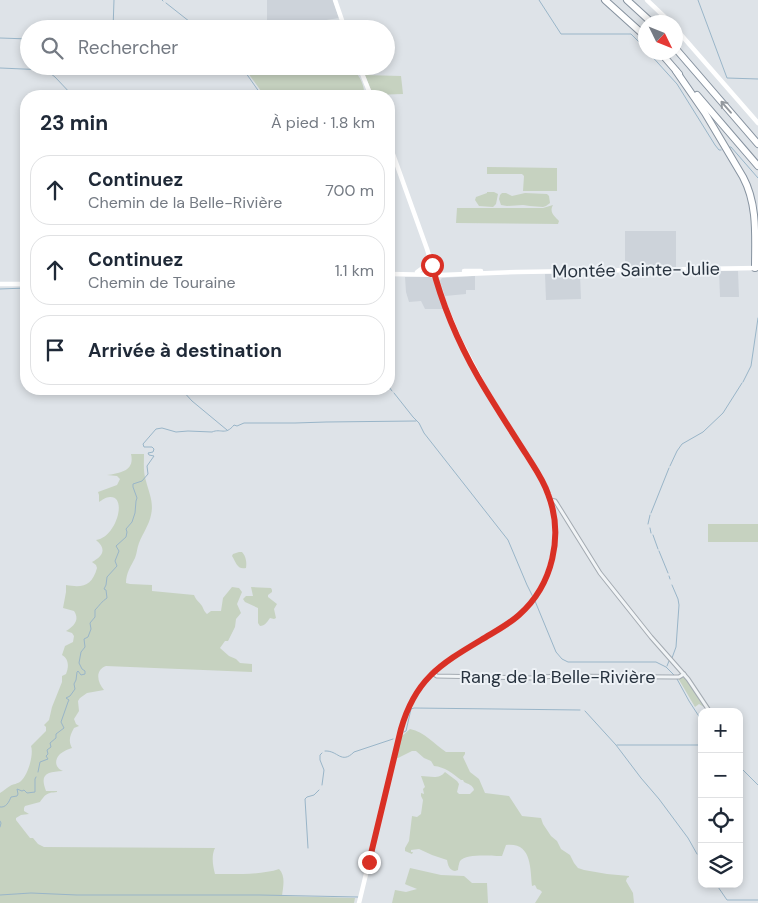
<!DOCTYPE html>
<html lang="fr">
<head>
<meta charset="utf-8">
<style>
	body { margin:0; font-family:"DM Sans",sans-serif; background:#f2f2f3; color:#1f2937 }
	.controls { position:absolute; right:15px; bottom:15px; display:grid; overflow:hidden; border-radius:10px; box-shadow:0 2px 8px #0003 }
	.controls button { width:45px; height:45px; display:grid; place-items:center; padding:0; border:0; border-bottom:1px solid #e0e1e3; background:#fff; color:#1f2937; font:25px sans-serif }
	.compass { position:absolute; left:638px; top:15px; width:45px; height:45px; border-radius:50%; background:#fff; box-shadow:0 2px 8px #0003; rotate:133deg }
	.stop { position:absolute; width:15px; height:15px; margin:-11px; border:4px solid #d93025; border-radius:50%; background:#fff }
	.stop.end { background:#d93025; border-color:#fff; box-shadow:0 1px 5px #0008 }
	.list { margin:0; padding:0; list-style:none }
	h2 { display:flex; justify-content:space-between; align-items:center; height:65px; margin:0; padding:0 20px; font-size:21px }
	h2 small { font-size:16px; font-weight:400; color:#747a83 }
	.list li { display:grid; grid-template-columns:32px 1fr auto; gap:15px; align-items:center; box-sizing:border-box; height:70px; margin:0 10px 10px; padding:0 10px; border:1px solid #e0e1e3; border-radius:20px }
	.list b { display:block; font-size:19px; white-space:nowrap }
	.list p { margin:0; font-size:16px; white-space:nowrap; color:#747a83 }
	.list em { font-size:16px; font-style:normal; color:#747a83 }
	.icon { flex:none; width:28px; height:28px; fill:none; stroke:currentColor; stroke-width:2; stroke-linecap:round; stroke-linejoin:round }
	.map { position:relative; flex:none; width:758px; height:903px; overflow:hidden }
	.search { position:absolute; background:#fff; box-shadow:0 2px 8px #0003; left:20px; top:20px; width:375px; height:55px; display:flex; align-items:center; gap:12px; box-sizing:border-box; padding:0 18px; border-radius:28px; color:#747a83; font-size:19px }
	.panel { position:absolute; background:#fff; box-shadow:0 2px 8px #0003; left:20px; top:90px; width:375px; height:305px; border-radius:20px }
	.map>svg:first-child { display:block }
	.built { fill:#cdd3da }
	.green { fill:#c6d2c0 }
	.lines { fill:none; stroke-linecap:round; stroke-linejoin:round }
	.stream { stroke:#99b5c8; stroke-width:1 }
	.street-casing { stroke:#a4abb2; stroke-width:5 }
	.highway-casing { stroke:#86929f; stroke-width:8 }
	.street { stroke:#f1f4f6; stroke-width:3 }
	.secondary { stroke:#fff; stroke-width:4.5 }
	.highway { stroke:#fff; stroke-width:6 }
	.oneway { stroke:#94999f }
	.route { stroke:#d93025; stroke-width:6 }
	.labels { text-anchor:middle; stroke-width:4; stroke-linejoin:round; paint-order:stroke }
	.street-label { font-size:18px; fill:#28333f; stroke:#eef2f6 }
</style>
</head>
<body>
<div class="map">
<svg width="758" height="903" viewBox="0 0 758 903">
	<rect width="100%" height="100%" fill="#dee3e8"/>
	<g class="built">
		<polygon points="267,0 333,0 339,18 320,21 318,29 267,29"/>
		<polygon points="625,231 676,231 676,267 625,268"/>
		<polygon points="719,271 738,271 739,297 720,297"/>
		<polygon points="545,274 580,274 581,299 546,300"/>
		<polygon points="427,276 430,277 433,279 444,309 425,309 421,301 409,302 406,292 405,277"/>
		<polygon points="475,276 475,290 466,290 466,294 445,296 440,281 442,278"/>
	</g>
	<g class="green">
		<path d="M248,73L357,74C361,79 364,86 364,92L273,90L261,91Z"/>
		<polygon points="365,75 401,76 403,94 373,95"/>
		<polygon points="487,167 557,168 557,191 523,191 524,176 522,174 487,174"/>
		<polygon points="487,192 494,192 498,194 496,204 493,207 479,206 475,200 476,197 487,193"/>
		<polygon points="502,193 506,193 512,196 525,193 547,194 549,196 550,203 546,206 543,207 530,206 523,205 507,206 501,205 499,199 500,195"/>
		<path d="M553,205C549,212 554,216 559,221L558,224L456,223L457,208H543Z"/>
		<path d="M131,454H144C144,463 143,472 146,481C149,493 154,502 151,515C149,525 143,533 139,543C137,548 137,553 135,558C131,566 126,573 126,583L130,584L152,585V591L194,595C197,602 199,601 202,606C204,610 204,611 207,614L211,611H221L223,598L232,587L239,588L242,592L237,604L241,613L236,619L235,627L228,641H225L220,648L229,656L236,659L240,663L252,664V672L106,666C95,670 97,682 104,690L87,693L80,698L78,701L79,711L74,719L76,724L79,726L74,728C70,735 68,741 72,748C68,749 64,751 60,754C54,760 55,768 63,771C48,772 39,773 46,791H57V792C46,793 46,794 40,802L25,806L24,808V811L29,814L21,815L16,818V820L30,838H33L38,844L44,847L215,848C211,856 213,866 215,874C234,874 262,875 279,869C286,876 283,887 282,896L355,898L354,903H0V793C4,791 6,788 10,786C13,784 18,784 21,781C28,775 34,754 31,746L46,731V727L44,725L49,720L52,707L62,682V676L66,674C69,667 69,659 62,655L65,646L73,642L74,636L72,633L66,631C74,626 80,620 74,611L63,608L66,592V585C83,588 92,586 97,568L96,565L92,562C103,556 107,549 96,540C116,538 128,496 110,497C106,497 102,500 99,502V495L98,492L117,485L120,479L117,476L107,475C120,473 135,471 131,454Z"/>
		<rect x="708" y="524" width="50" height="18"/>
		<path d="M239,552H242C246,556 247,563 246,568C237,570 236,562 232,556L233,554Z"/>
		<path d="M251,587L271,588L272,590V592L268,595V597L277,604L274,609L276,618L274,619L270,618C267,622 265,626 260,626L258,623V608L245,602L243,599L246,596H253Z"/>
		<polygon points="678,678 686,678 704,707 699,704 695,707"/>
		<path d="M410,729C425,732 434,744 446,752H465V754L463,757L470,772L479,779L485,793L509,796L522,816L541,818L543,824L551,836L557,841L561,849L570,855L574,863L578,868L584,870L607,874L629,876V877L627,878L626,881L633,893L634,903H535L542,892L540,890L537,889L535,885L532,886C530,868 532,842 506,845L502,856C493,856 466,853 460,861C459,863 458,868 458,870L455,871C449,870 448,865 447,860L432,855L419,849L411,850V852H413L412,854L405,851V848L409,841L412,816L417,817L421,814L423,800L421,796V793L424,794L423,789L425,787L421,776C430,776 439,780 445,772L457,781L459,784L457,792L459,794H470L474,790C473,785 468,784 464,782L463,780H461C452,773 445,767 434,766L431,761L424,758L416,751H412L398,758H396L401,737Z"/>
		<polygon points="410,868 441,875 464,876 472,883 487,883 488,903 392,903 395,890 406,892 417,889 407,885 405,884"/>
	</g>
	<g class="lines">
		<g class="stream">
			<polyline points="162,0 163,1"/>
			<polyline points="539,0 561,34 631,34 646,49"/>
			<polyline points="698,0 727,78 758,79"/>
			<polyline points="166,3 199,29"/>
			<polyline points="113,29 114,0"/>
			<polyline points="169,29 186,25 196,27"/>
			<polyline points="0,38 29,39"/>
			<polyline points="648,52 677,84 715,145 719,150 721,150"/>
			<polyline points="241,66 262,96"/>
			<polyline points="0,68 46,70 55,77 73,96"/>
			<polyline points="730,147 731,147 758,178"/>
			<polyline points="0,289 26,288"/>
			<polyline points="743,382 751,366 758,318"/>
			<polyline points="389,387 392,391"/>
			<polyline points="181,389 192,401 227,430"/>
			<polyline points="394,393 413,417 419,423 424,433 508,540 527,585 533,597"/>
			<polyline points="670,466 677,451 682,444 703,432 723,413 742,383"/>
			<polyline points="651,513 669,468"/>
			<polyline points="648,524 650,515"/>
			<polyline points="650,528 651,533"/>
			<polyline points="653,535 658,549"/>
			<polyline points="659,551 668,573"/>
			<polyline points="669,576 670,579"/>
			<polyline points="535,601 556,652 562,659 568,662 656,662 666,667 674,675"/>
			<polyline points="672,658 676,647 679,605 678,599 672,585"/>
			<polyline points="667,666 669,661"/>
			<polyline points="677,679 689,701 702,721"/>
			<polyline points="585,711 616,745 641,778 659,799 688,838 697,854"/>
			<polyline points="404,732 406,731 411,709 414,708 580,710"/>
			<polyline points="617,745 702,745"/>
			<path d="M325,751C338,750 341,765 354,752L393,739"/>
			<polyline points="322,753 320,755 320,760 324,770 322,785"/>
			<polyline points="739,766 758,785"/>
			<path d="M38,772L40,762L48,759L46,756L48,754L47,750L51,747L50,743L56,738V734L64,728L61,722L68,702L69,700L66,698L70,696L75,689L74,684L76,680L77,672L78,671L81,675L85,674V671L82,669L79,663L81,652L85,647L84,639L88,637L91,629L90,623L95,617V610C99,606 102,601 107,598L106,590L104,589L106,585L107,577L117,566L115,561L119,551L116,546L126,537L127,532L126,529L132,522L135,513L136,501L137,498L133,487V484L142,481L148,474L147,466L154,456L149,455L148,453L153,452L154,449L152,447H144L143,444L156,429L162,428L176,432L188,431L212,432C221,428 225,436 234,425L237,426L244,423H295L326,422L416,421"/>
			<path d="M0,807C6,808 9,802 11,797L17,796L18,794L17,789L22,791L24,790L27,793L35,792V779L36,777"/>
			<polyline points="0,821 1,823 0,827"/>
			<polyline points="308,848 305,799 307,797 314,795 319,790"/>
			<polyline points="700,859 702,863"/>
			<polyline points="716,884 727,900 758,900"/>
			<polyline points="0,895 31,893 77,895 260,895 358,897"/>
		</g>
		<g class="street-casing">
			<g id="street">
				<polyline points="550,500 555,501 557,504 600,573 651,637 688,679 710,712"/>
				<polyline points="432,673 437,676 530,678 557,676 673,677 679,677 684,674"/>
			</g>
		</g>
		<g class="highway-casing">
			<g id="highway">
				<polyline points="605,0 646,37"/>
				<polyline points="627,0 651,22"/>
				<polyline points="676,49 758,144"/>
				<polyline points="660,52 679,74"/>
				<path d="M676,71L705,113L743,177C758,205 755,237 755,268"/>
				<polyline points="697,95 758,166"/>
			</g>
		</g>
		<use href="#street" class="street"/>
		<g class="secondary">
			<polyline points="335,0 345,29"/>
			<polyline points="647,0 670,22"/>
			<polyline points="676,29 758,123"/>
			<polyline points="359,66 371,96"/>
			<polyline points="464,271 481,271"/>
			<polyline points="417,272 424,267 429,258"/>
			<polyline points="389,274 441,275 517,272 757,268"/>
			<polyline points="0,284 26,284"/>
			<path d="M359,903L401,729C407,708 416,689 432,673C454,652 484,641 509,623C552,591 567,534 545,486L485,388L459,338L441,295L427,249L389,143"/>
		</g>
		<use href="#highway" class="highway"/>
	</g>
	<defs><path id="oneway-shaft" d="M-6 0H5M1.5-3L5.5 0L1.5 3" fill="none" stroke-width="1.6" stroke-linecap="round" stroke-linejoin="round" transform="scale(1.25)"/></defs>
	<use class="oneway" href="#oneway-shaft" transform="translate(726 107) rotate(-131)"/>
	<g class="lines">
		<path class="route" d="M369,862L401,729C415,680 439,665 481,640C494,632 508,625 519,615C553,585 564,535 548,494C543,479 534,467 526,454C510,429 493,403 478,377C458,342 442,304 432,265"/>
	</g>
	<g class="labels">
		<g class="street-label">
			<text transform="translate(636 270) rotate(-1)" y="6">Montée Sainte-Julie</text>
			<text x="558" y="683">Rang de la Belle-Rivière</text>
		</g>
	</g>
</svg>
<div class="controls">
<button>+</button>
<button>−</button>
<button><svg class="icon" aria-label="locate" viewBox="0 0 24 24"><circle cx="12" cy="12" r="6"/><path d="M12 2v4M12 18v4M2 12h4M18 12h4"/></svg></button>
<button><svg class="icon" aria-label="layers" viewBox="0 0 24 24"><path d="M12 4l9 5-9 5-9-5zM3 14l9 5 9-5"/></svg></button>
</div>
<svg class="compass" viewBox="-18 -18 36 36"><path d="M0-13l5 13h-10z" fill="#e53935"/><path d="M0 13l5-13h-10z" fill="#747a83"/></svg>
<div class="stop" style="left:432px;top:265px"></div>
<div class="stop end" style="left:369px;top:862px"></div>
<div class="search"><svg class="icon" aria-label="search" viewBox="0 0 24 24"><circle cx="10" cy="10" r="6"/><path d="M15 15l6 6"/></svg>Rechercher</div>
<section class="panel">
<h2>23 min<small>À pied · 1.8 km</small></h2>
<ul class="list">
<li><svg class="icon" aria-label="ahead" viewBox="0 0 24 24"><path d="M12 20V5M6 11l6-6 6 6"/></svg><div><b>Continuez</b><p>Chemin de la Belle-Rivière</p></div><em>700 m</em></li>
<li><svg class="icon" aria-label="ahead" viewBox="0 0 24 24"><path d="M12 20V5M6 11l6-6 6 6"/></svg><div><b>Continuez</b><p>Chemin de Touraine</p></div><em>1.1 km</em></li>
<li><svg class="icon" aria-label="arrive" viewBox="0 0 24 24"><path d="M6 21V4h12l-3 4 3 4H6"/></svg><div><b>Arrivée à destination</b></div></li>
</ul>
</section>
</div>
</body>
</html>
